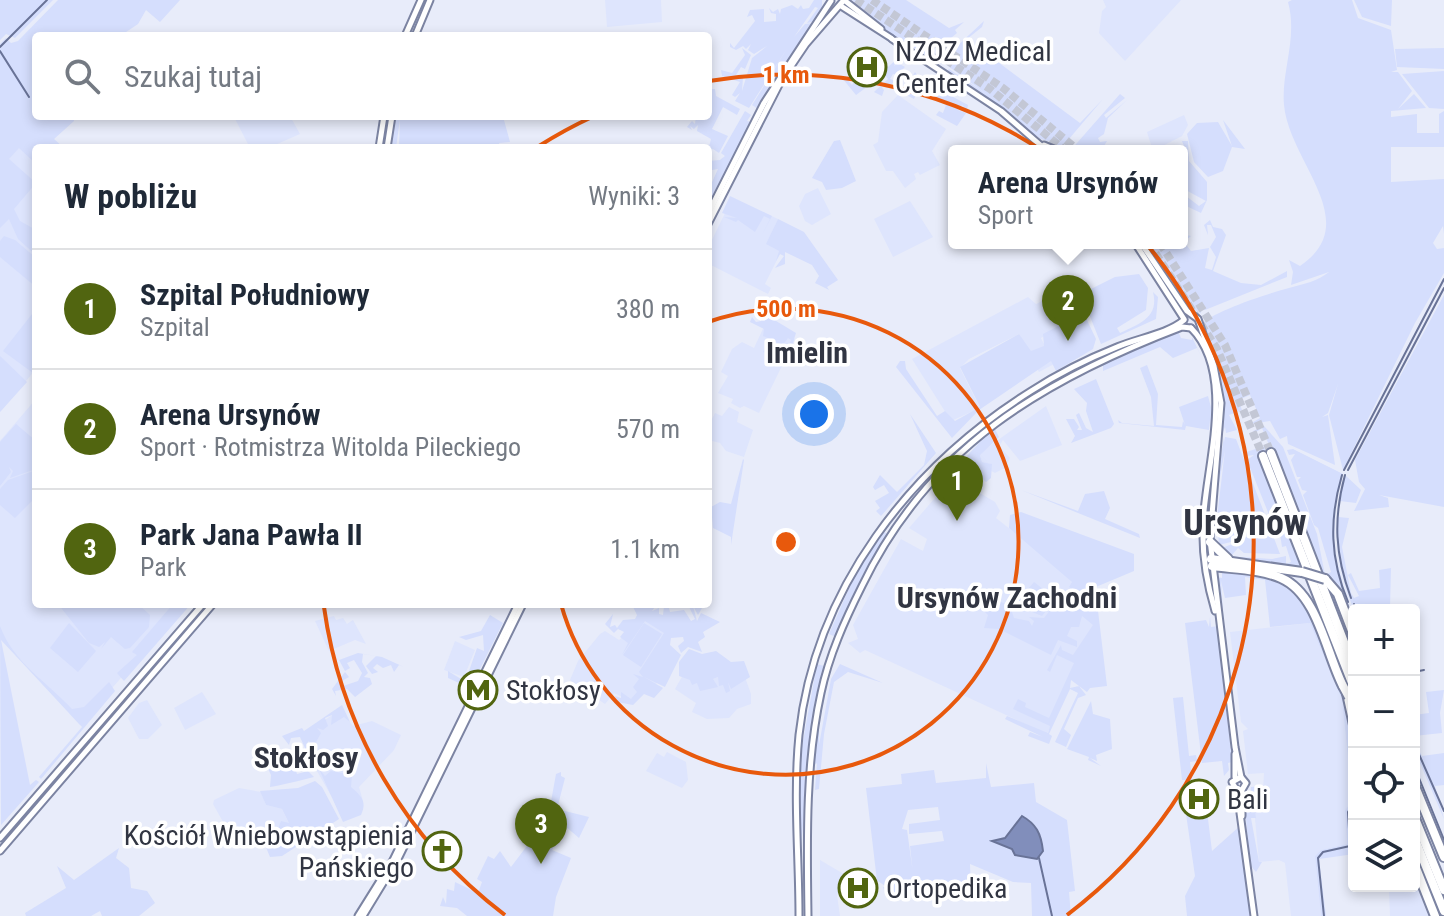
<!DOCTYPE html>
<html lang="pl">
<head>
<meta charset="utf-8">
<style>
	body { margin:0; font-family:"Roboto Condensed",sans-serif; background:#f2f2f3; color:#1f2937 }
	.controls { position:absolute; right:24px; bottom:24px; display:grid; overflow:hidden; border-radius:8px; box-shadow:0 4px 12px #0003 }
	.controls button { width:72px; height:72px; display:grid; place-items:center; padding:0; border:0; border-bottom:2px solid #e0e1e3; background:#fff; color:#1f2937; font:40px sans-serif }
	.you { position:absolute; left:814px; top:414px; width:28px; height:28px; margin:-20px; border:6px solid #fff; border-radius:50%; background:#1a73e8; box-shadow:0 0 0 12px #1a73e833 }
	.badge { display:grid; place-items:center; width:52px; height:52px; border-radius:50%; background:#516510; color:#fff; font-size:26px; font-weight:700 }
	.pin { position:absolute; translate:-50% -66px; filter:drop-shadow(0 2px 4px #0008) }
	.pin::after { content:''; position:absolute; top:42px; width:28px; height:24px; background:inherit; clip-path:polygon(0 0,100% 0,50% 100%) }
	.popup { position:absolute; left:948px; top:145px; width:240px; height:104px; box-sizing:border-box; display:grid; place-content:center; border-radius:8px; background:#fff; filter:drop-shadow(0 2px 6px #0005); font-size:26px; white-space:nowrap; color:#747a83 }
	.popup b { font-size:30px; color:#1f2937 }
	.popup::after { content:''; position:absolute; left:50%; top:100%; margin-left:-16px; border:16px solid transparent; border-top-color:#fff }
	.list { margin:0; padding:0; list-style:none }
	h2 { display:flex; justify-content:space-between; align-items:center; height:104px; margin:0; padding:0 32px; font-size:34px }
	h2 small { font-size:26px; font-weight:400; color:#747a83 }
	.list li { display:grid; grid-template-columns:52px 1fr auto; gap:24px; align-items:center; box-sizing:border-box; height:120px; padding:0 32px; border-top:2px solid #e0e1e3 }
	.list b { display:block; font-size:30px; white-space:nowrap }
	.list p { margin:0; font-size:26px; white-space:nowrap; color:#747a83 }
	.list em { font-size:26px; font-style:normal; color:#747a83 }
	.icon { flex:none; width:44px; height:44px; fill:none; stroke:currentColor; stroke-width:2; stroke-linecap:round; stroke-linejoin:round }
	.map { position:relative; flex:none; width:1444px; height:916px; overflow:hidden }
	.search { position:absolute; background:#fff; box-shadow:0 4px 12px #0003; left:32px; top:32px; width:680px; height:88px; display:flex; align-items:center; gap:20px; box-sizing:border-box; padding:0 28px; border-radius:8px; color:#747a83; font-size:30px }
	.panel { position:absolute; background:#fff; box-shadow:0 4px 12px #0003; left:32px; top:144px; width:680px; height:464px; border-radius:8px }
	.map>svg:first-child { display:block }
	.built { fill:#dee5fd }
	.green { fill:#d5defd }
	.water { fill:#818ebb; stroke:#697397; stroke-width:2 }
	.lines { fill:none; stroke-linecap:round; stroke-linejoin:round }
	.stream { stroke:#697397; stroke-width:2 }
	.highway-tunnel { stroke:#c3c7d5; stroke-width:8; stroke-dasharray:8 4; stroke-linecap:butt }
	.secondary-casing { stroke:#7c84a2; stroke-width:9 }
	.highway-casing { stroke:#7c84a2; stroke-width:12 }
	.secondary { stroke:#fff; stroke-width:5 }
	.highway { stroke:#fff; stroke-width:8 }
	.highway-bridge-casing { stroke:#7c84a2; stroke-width:12; stroke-linecap:butt }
	.highway-bridge { stroke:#fff; stroke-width:8 }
	.ring { fill:none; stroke:#e8590c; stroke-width:4 }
	.labels { text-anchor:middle; stroke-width:7; stroke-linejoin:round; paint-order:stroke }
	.poi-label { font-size:28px; fill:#313542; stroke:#fff; text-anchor:start }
	.neighbourhood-label { font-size:30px; font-weight:bold; fill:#313542; stroke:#fff }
	.district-label { font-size:36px; font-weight:bold; fill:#313542; stroke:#fff }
	.centre { fill:#e8590c; stroke:#fff; stroke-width:4 }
	.ring-label { font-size:24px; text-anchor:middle; font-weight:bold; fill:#e8590c; stroke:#fff; stroke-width:7; stroke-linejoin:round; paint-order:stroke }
</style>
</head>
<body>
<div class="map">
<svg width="1444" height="916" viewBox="0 0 1444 916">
	<rect width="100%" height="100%" fill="#e8ecfa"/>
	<g class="built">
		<polygon points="605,0 661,0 662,22 607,27"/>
		<polygon points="1103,0 1181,0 1125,61 1099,33 1102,11 1106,7"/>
		<polygon points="898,95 946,129 932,151 940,165 920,175 918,172 914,174 916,179 905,188 893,171 886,171 873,145 878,142 882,112"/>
		<polygon points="1184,115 1188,125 1182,136 1153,151 1147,132"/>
		<polygon points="290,116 300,134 268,148 250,148 234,117"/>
		<polygon points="28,137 36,148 36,369 0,412 0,186 22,198 26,194 0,169"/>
		<polygon points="818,188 831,214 812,225 805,221 799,206 805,194"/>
		<polygon points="910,201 933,237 893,257 874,219"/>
		<polygon points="726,211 757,217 761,211 778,219 767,244 781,252 765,284 771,288 768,294 709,264 708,248"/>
		<polygon points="1052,296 1055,301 1074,296 1083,313 1041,338 1054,364 1039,372 1019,334 969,359 960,368 980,408 951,421 912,359 1028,297 1036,304"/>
		<polygon points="768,318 795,339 759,413 744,406 740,408 731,403 733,399 718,393 728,376 721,372 732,349 742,342 754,348"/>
		<polygon points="36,399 36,604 185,604 80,725 0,637 0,441"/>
		<polygon points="1046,406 1062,445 1020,461 1003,440 999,446 1010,458 1005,468 995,473 989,470 991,464 982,462 980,455 984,450"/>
		<polygon points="729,407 739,412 737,422 753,430 744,457 726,451 720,443 708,440 708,427 715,413 722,416"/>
		<polygon points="953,477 995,502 1000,511 996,518 1062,570 1083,595 1096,625 1047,734 865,650 860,653 848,643 858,639 853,625 901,539 923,551 927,539 909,528"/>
		<polygon points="334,616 336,620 343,618 347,624 353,620 366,644 355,640 329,651 315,621"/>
		<polygon points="647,617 670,629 659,647 674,657 650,693 643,692 632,702 614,693 605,704 570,680 578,661 600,634 605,631 619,640"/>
		<polygon points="1310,623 1342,700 1348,758 1354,762 1354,801 1345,810 1347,844 1321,850 1315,856 1321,916 1291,916 1285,863 1279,860 1259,862 1253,797 1263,791 1264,773 1248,774 1243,731 1248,729 1241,722 1230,632"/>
		<polygon points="455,641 475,650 464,677 444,670"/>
		<polygon points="737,669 742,669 751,694 751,704 737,709 729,718 707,719 692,712 696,703 675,689 683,675 713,679"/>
		<polygon points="202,692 216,714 185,730 174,708"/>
		<polygon points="147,700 162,725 148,739 139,739 128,718 139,703"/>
		<polygon points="340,710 353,726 372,721 401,735 394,750 359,787 363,801 345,820 313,764 318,750 307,732"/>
		<polygon points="667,752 686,762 688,780 682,788 646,771 657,753 664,757"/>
		<polygon points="239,788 261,792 266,805 282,809 289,823 284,838 276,836 247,841 244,834 231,836 213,804 214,800"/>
		<polygon points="820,860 847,876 837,895 840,916 820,916"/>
		<polygon points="1420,887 1432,916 1390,916 1389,890"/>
	</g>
	<g class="green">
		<polygon points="0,0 53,0 15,38 6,34 0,40"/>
		<polygon points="58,0 180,0 160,22 146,10 138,24 120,36 36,36 36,116 73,116 74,121 54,139 64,148 36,148 36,164 19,148 9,159 36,183 14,209 20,221 36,230 36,255 18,239 9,219 0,228 0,44 6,38 11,43 18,41"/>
		<polygon points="814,0 822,0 822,8 812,22 807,23 818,8 815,7 794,37 805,24 813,23 758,109 752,105 788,47 749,108 735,101 740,93 735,97 732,95 740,82 722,76 721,70 732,73 745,55 742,48 751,55 745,69 741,67 736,75 743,77 742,91 752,58 767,46 754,54 748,50 751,44 746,49 743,46 736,50 730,47 730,43 734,48 755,21 752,15 747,17 750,10 764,9 764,22 776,21 776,14 771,13 769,8 773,12 778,9 780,14 781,9 792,5 798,9 801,5 803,9 809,8"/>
		<polygon points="852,0 906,0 949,28 964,22 955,30 957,33 934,52 938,57 949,47 938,59 931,55 948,37 927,55 892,36 852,5 856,3"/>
		<path d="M1292,0H1352L1358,18L1391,30L1397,70L1391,72H1398L1412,91L1398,109L1414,94L1426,108L1391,111V117L1417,114V133H1439V114L1444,111V147H1391V182L1444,179V234L1443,226L1433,243L1437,249L1444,248V273L1415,323L1343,470L1329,415L1338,384L1328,413L1322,417L1328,415L1335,465L1288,444L1287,436L1280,439L1270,421L1250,424L1260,418L1250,395L1238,400L1242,410L1229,415L1237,430L1226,433L1225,427L1223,432L1221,387L1203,333L1207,331L1200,325C1211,313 1259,296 1289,288C1304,284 1318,281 1329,272L1291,285L1293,272L1289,260L1300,266C1365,222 1289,162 1284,105C1281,71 1298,38 1288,2Z"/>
		<polygon points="1354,0 1392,0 1391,26 1362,17"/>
		<polygon points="984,21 982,27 967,39 1080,123 1103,99 1063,146 1051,147 1055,143 1041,139 946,72 949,69 988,95 941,61"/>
		<polygon points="1444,48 1444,69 1397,67 1395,49"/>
		<polygon points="864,57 881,73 897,59 894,66 898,63 905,67 897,75 893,74 890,79 895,81 887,88 881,86 884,90 882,96 874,92 888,79 885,75 879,85 872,83 856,95 843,79 845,77 852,85 861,71 867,75 869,62 865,58 859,67 857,64"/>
		<polygon points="1444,71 1444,109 1429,108 1402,74"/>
		<polygon points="915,72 920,79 968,105 967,110 962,105 958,110 966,113 957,126 936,115 939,111 943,113 946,105 913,85 907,93 916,95 914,99 902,93"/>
		<polygon points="712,89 715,89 716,96 740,109 737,115 723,107 712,129 728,136 719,153 713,149 708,151 711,139 697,131 698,125 694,129 690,126 692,130 687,127 692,121 695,124 696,116 708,116 708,97"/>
		<polygon points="1120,94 1125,98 1104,115 1106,118 1127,100 1108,118 1104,134 1098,138 1100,142 1107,141 1104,146 1108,151 1070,151"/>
		<polygon points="745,111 751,115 747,121 751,122 708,206 708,191 718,169 712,170 708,182 708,161 720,160 725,156 721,153"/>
		<polygon points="394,116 510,116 504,120 510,142 499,143 500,148 399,148 400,119 396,148 389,148"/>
		<polygon points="1223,120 1245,149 1232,147 1223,171 1208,177 1194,162 1187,134 1197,123 1218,122 1232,146"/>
		<polygon points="840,140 856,181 842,188 826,190 822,182 812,178 834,141"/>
		<polygon points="1182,141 1188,141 1189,161 1207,182 1207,200 1201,213 1182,204 1182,193 1199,206 1206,201 1182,188 1182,154 1186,151"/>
		<polygon points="730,196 772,216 762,235 770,219 764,216 755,232 738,220 736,222 724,217 737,218 722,213"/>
		<polygon points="778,219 804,232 838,280 827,287 829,290 815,283 819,276 812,265 785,252 785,264 775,268 784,256 780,254 776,261 779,251 766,244"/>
		<polygon points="1210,220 1213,227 1222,229 1226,235 1213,271 1241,283 1261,285 1287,271 1287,277 1205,310 1201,309 1201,313 1187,308 1193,309 1192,306 1185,305 1143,243 1182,243 1182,234 1191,236 1184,242 1191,251 1209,248 1205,268 1212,270 1216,257 1210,247 1216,237 1211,225 1207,225 1208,235 1204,225"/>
		<polygon points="4,236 15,240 36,258 36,287 0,257 0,241"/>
		<path d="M1139,274L1148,288L1146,310L1117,328L1120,333C1142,323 1159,316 1153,292L1158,297L1156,319L1101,344L1081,294L1115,277Z"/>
		<polygon points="1444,295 1444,507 1379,495 1388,498 1389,507 1354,511 1365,489 1359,482 1355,460"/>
		<polygon points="1077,299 1096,339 1093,349 1056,371 1051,361 979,410 952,438 896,367 900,361 905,361 906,369 937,416 945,411 955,421 980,407 960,367 1019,334 1031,351 1044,346 1043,334 1083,313"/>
		<polygon points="36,309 36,369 33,373 3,351"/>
		<polygon points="761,312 796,333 788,358 784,356 791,340 788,338 783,345 770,340 766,348 775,352 773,356 763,352 770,339 763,336 764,329 750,322 752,317 756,322 761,321"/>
		<polygon points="1178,331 1181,338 1192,340 1192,337 1201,356 1197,348 1173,358 1160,347 1103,371 1103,364"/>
		<polygon points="0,356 27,382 0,412"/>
		<polygon points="1147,365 1158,394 1156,425 1182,427 1183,421 1185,425 1179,407 1208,396 1212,411 1211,429 1210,420 1209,430 1186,426 1185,430 1119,423 1118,420 1122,423 1154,426 1151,397 1140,368"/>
		<polygon points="1096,379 1114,424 1111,428 1071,443 1075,436 1066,419 1074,419 1079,427 1077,430 1082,430 1076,415 1079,413 1086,428 1093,432 1086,411 1087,403 1074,389"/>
		<polygon points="910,414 936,453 881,516 876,511 880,508 875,501 889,493 884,485 875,490 873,487 880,475 897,492 924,465 927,451"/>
		<polygon points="16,424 36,441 36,469 10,478 13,471 9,467 11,472 0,486 0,442"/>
		<path d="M1264,426L1283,447L1317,534L1325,575L1331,572L1318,528L1314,525L1303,495L1307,491L1302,490L1298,480L1301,477H1297L1291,460L1295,454L1289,455L1287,450L1293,449L1343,474L1335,504L1334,551L1354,625L1338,584L1331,580L1333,577L1330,579L1329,575L1322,574L1275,448L1259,458L1301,568C1281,562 1250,562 1226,556L1272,559L1286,556V564L1291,562L1286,546L1282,547L1280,534L1276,532L1247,460L1254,455L1247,456L1246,452L1269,445L1262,428L1255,433L1253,431Z"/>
		<polygon points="992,429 995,429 999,437 980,455 982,462 992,464 991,478 986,482 964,461 973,468 967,456"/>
		<polygon points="1224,437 1224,442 1225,437 1236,439 1280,554 1244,553 1238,548 1232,555 1222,548 1240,541 1264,525 1239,540 1219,545 1217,518 1225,450 1216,499 1215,493"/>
		<polygon points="743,459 744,460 731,545 731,537 713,528 711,507 720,502 731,504"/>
		<polygon points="36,470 36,497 15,518 0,505 0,489 8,480"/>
		<path d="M1345,475L1361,490L1356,503L1340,501L1338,517L1349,518L1342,547L1351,593L1354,598L1359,596L1348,575L1351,573L1359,591L1380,588L1379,570L1391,568L1390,608L1354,610C1335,563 1331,524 1345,475Z"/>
		<polygon points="1021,490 1078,511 1085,494 1104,491 1110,508 1105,519 1139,534 1140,538"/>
		<polygon points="1021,512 1134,554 1134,571 1091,589 1096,594 1107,686 1090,688 1087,692 1071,680 1070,688 1079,686 1086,695 1078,698 1064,729 1071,735 1066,747 1055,742 1078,693 1070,689 1049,734 1052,736 1049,744 1028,736 1030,732 1043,737 1005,719 1007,716 1048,733 1050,726 1013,709 1018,699 1026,703 1025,707 1049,718 1074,663 1057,655 1050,672 1047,670 1061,645 1062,650 1073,655 1093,625 1082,616 1079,627 1071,627 1067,636 1077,641 1077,647 1058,640 1051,655 999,629 984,628 988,615 983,610 988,596 1010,606 1014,618 1029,621 1032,626 1034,621 1029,617 1044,618 1060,597 1068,606 1079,595 1069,587 1072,582 1009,528 1010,515"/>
		<polygon points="883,531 887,534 836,637 829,634 858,568"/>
		<path d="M1222,569C1253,574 1283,575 1303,602C1327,650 1354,706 1354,760L1349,762L1354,757L1348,758L1342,700L1310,623L1270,627L1265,580L1245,577L1246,595L1225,598L1221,581L1224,628L1217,577L1222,578Z"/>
		<polygon points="1034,582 1056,599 1042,616 1012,604 1019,589 1028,589"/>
		<polygon points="58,604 138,604 150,615 149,627 130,648 125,649 111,637 101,649 105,642 99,647 89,643"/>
		<polygon points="173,604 191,604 124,681 117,673 137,655 132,652"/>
		<polygon points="637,604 657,604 652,611 659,608 659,614 663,615 664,606 678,604 669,608 670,612 684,610 691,621 695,619 688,605 682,604 702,608 698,615 693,606 697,621 701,613 720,622 703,632 705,637 698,642 702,652 688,647 681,653 678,646 684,641 683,637 671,638 670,645 681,655 665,687 644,677 663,688 654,698 644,694 633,705 617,702 615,696 621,698 621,692 631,699 637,692 633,687 639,679 633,674 643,677 639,672 664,633 645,621 622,655 628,643 620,637 624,632 618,629 614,633 605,624 613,614 610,627 615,625 617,628 623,620 635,619 637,615 632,605"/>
		<polygon points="490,615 503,623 472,685 468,687 448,678 448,671 461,679 469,671 477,648 484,651 483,635 466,640 459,637 481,631"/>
		<polygon points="1210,617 1211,627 1218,626 1232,762 1228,763 1229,770 1224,776 1222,761 1202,763 1185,623 1206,620 1209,627"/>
		<polygon points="69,623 96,651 78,672 50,648"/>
		<polygon points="644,623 662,634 641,667 623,655"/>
		<path d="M0,626C13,662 47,682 72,709L84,707L109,682L115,691L41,779L39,777L82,727L1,640L30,785L36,780L39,782L1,825Z"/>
		<polygon points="689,649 702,654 716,651 731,662 744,661 750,677 731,689 728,682 730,691 726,693 723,685 719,686 718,677 713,679 718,687 700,691 697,683 692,685 690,680 679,676 679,662"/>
		<polygon points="358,653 382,657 404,667 399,665 394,672 391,665 383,668 377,664 373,668 378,672 372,674 366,666 376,656 363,654 362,662 368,673 364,677 370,678 372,684 355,697 347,689 335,691 336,696 332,689 345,672 349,677 340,682 343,686 358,681 362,673 354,660 347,663 350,668 345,671 339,660"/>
		<polygon points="817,664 824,666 814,707 801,847 799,763"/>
		<path d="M840,664L883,683L848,672L834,682L824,734L819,789L815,790L817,763L813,766C817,733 821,700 831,668L819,724V745L831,679Z"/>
		<polygon points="1444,690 1440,713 1442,733 1414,736 1414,715 1429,713 1426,692"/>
		<polygon points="1183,697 1189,756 1196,755 1197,761 1190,762 1192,780 1182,780 1173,698"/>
		<polygon points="1091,701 1093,714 1110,719 1112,749 1096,755 1097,761 1090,758 1101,766 1088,760 1089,757 1067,749"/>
		<polygon points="342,705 350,722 344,717 331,725 332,715 325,718 328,726 323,730 317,728 321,733 316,742 319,752 315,767 311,765 314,757 309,741 306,744 312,757 308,764 309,757 300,737 291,738 289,745 282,736 302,728 304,731"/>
		<polygon points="1414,741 1422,756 1444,753 1444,785 1435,786 1444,819 1414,749"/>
		<path d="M286,751L292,757L297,774L308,771L314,777C298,781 282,785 270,787L271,775L264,760Z"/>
		<polygon points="986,763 991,787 1034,783 1036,802 1067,820 1075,891 1069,892 1071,916 1032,916 1031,883 1013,882 970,864 971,891 915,893 910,846 944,841 942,831 909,834 909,824 940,820 938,807 908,810 902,829 907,830 914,880 910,892 885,893 883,887 888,888 878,881 876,885 871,883 877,881 866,788 902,784 901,774 934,770 936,783 986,778"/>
		<path d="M319,769L325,776L331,771L352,775L351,787C360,795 368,801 361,815L343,822Z"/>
		<polygon points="561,772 561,776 565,778 557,809 589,817 579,838 565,826 552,850 571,858 556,897 553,916 467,916 457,908 440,906 443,897 446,904 447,889 454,891 455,882 478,893 482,882 477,879 488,856 494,859 500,851 511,867 548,818 556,774"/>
		<polygon points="315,781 322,787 339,819 282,856 270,857 263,840 276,836 284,838 276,834 281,821 289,823 282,809 266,805 260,791 298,788"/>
		<polygon points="1263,786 1265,789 1253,797 1256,818 1251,818 1259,862 1262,862 1256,872 1250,865 1244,797 1249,808 1251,787"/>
		<polygon points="1205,795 1212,851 1241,825 1252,916 1187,916 1185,896 1195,876 1186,814 1205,811"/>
		<polygon points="1353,801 1354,854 1319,859 1326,916 1321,916 1315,856 1321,850 1347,844 1345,810"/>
		<polygon points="119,848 116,858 129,868 131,888 147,891 155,903 139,916 102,916 100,911 91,916 26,916 25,913 66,888 57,866 74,880"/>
	</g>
	<path class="water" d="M1022,816C1036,824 1041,833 1043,851L1037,859L1015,855L1012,849L992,841L1005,838Z"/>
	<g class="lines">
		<g class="stream">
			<polyline points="0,47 47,0"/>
			<polyline points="0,51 29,97"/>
			<polyline points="1344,470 1444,279"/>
			<polyline points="1348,470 1444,288"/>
			<path d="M1342,475C1329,519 1330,559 1348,602"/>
			<path d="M1345,475C1333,519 1335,555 1351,598"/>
			<polyline points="1354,604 1356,610"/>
			<polyline points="1351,609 1354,616"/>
			<polyline points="1414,672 1424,670"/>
			<polyline points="1414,743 1444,811"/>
			<polyline points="1414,763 1418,773"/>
			<polyline points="1419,778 1444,840"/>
			<polyline points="1039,858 1052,916"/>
			<polyline points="1324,916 1318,858 1323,852 1350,846 1348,812 1353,804"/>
		</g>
		<g class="highway-tunnel">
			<polyline points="856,0 990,89 1066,151"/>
			<polyline points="872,0 1003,88 1079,151"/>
			<polyline points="1149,243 1217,349 1263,456"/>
			<polyline points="1160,243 1225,345 1271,453"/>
		</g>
		<g class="secondary-casing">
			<g id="secondary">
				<polyline points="844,0 881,29"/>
				<polyline points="841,6 891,38"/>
				<polyline points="405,36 421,0"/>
				<polyline points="415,36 430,0"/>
				<polyline points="892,39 920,58"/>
				<polyline points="918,56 1001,111 1047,151"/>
				<polyline points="1044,145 1056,150"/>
				<polyline points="379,148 384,116"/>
				<polyline points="387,148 392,116"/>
				<polyline points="708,214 764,103 831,1"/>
				<polyline points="708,224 781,81 806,44 844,0"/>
				<polyline points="1135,243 1184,319"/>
				<polyline points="1141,243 1187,311 1198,319 1214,366 1221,403 1210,540 1235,747 1241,777 1246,783 1242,790 1242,816"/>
				<path d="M1191,328C1238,375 1204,471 1203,526C1202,555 1207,584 1215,611"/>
				<polyline points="1235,754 1235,777"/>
				<polyline points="1237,791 1254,916"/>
				<polyline points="1237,791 1232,782 1241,777"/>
				<polyline points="0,838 203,604"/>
				<polyline points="0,851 213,604"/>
				<polyline points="358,916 393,860 518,604"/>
				<polyline points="363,916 399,857 523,604"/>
				<path d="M799,916C799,856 793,795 799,735C815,589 910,467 1031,391C1059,373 1087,359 1117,347C1138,338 1167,334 1184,320"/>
				<path d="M808,916C807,842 805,766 821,693C829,655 845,620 862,586C929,447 1043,380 1182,327L1191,328"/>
			</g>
		</g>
		<g class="highway-casing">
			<g id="highway">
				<polyline points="1271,453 1354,668"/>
				<polyline points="1263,456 1354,688"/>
				<polyline points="1210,542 1228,559"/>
				<polyline points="1211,559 1302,572"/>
				<path d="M1212,566C1235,569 1260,569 1281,578C1318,594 1326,653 1343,686"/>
				<polyline points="1325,579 1338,594 1354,636"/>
				<polyline points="1346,689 1354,725"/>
				<polyline points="1414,784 1444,857"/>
				<polyline points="1414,816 1444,890"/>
				<polyline points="1414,837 1444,911"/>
				<polyline points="1414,863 1435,916"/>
			</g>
		</g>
		<use href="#secondary" class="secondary"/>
		<use href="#highway" class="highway"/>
		<g class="highway-bridge-casing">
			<g id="highway-bridge">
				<polyline points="1302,572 1325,579"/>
				<polyline points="1343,686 1349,697"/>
			</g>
		</g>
		<use href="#highway-bridge" class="highway-bridge"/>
	</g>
	<g class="ring">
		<path d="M708 322A233 233 0 1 1 561 604"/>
		<path d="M505 915A467 467 0 0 1 324 607M539 146A467 467 0 0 1 592 117M709 81A467 467 0 0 1 1067 915"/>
	</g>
	<defs>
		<g id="hospital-ring" transform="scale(2)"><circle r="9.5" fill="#fff" stroke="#516510" stroke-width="1.5"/><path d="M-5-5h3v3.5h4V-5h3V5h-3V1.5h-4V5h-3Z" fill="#516510"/></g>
		<g id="metro-ring" transform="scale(2)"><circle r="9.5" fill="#fff" stroke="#516510" stroke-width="1.5"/><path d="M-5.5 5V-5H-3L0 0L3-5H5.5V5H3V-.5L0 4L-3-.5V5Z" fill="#516510"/></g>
		<g id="church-ring" transform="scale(2)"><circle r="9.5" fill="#fff" stroke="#516510" stroke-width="1.5"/><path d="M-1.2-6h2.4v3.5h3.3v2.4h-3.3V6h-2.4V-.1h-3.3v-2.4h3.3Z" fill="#516510"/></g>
	</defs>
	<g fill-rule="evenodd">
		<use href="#hospital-ring" x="867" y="67"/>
		<use href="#metro-ring" x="478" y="690"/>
		<use href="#hospital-ring" x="1199" y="799"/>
		<use href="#church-ring" x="442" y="851"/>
		<use href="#hospital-ring" x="858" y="888"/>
	</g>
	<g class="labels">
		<g class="poi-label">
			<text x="895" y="61">NZOZ Medical<tspan x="895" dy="32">Center</tspan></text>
			<text x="506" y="700">Stokłosy</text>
			<text x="1227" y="809">Bali</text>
			<text x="414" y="845" text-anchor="end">Kościół Wniebowstąpienia<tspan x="414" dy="32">Pańskiego</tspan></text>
			<text x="886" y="898">Ortopedika</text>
		</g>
		<g class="neighbourhood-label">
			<text x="807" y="363">Imielin</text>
			<text x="1007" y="608">Ursynów Zachodni</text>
			<text x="306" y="768">Stokłosy</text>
		</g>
		<g class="district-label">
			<text x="1245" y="535">Ursynów</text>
		</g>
	</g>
	<circle cx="786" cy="542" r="12" class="centre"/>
	<g class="ring-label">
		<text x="786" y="83">1 km</text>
		<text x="786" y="317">500 m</text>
	</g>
</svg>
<div class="controls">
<button>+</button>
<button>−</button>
<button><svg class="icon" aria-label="locate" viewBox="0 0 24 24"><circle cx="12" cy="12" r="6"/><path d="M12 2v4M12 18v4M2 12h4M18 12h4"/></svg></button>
<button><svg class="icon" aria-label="layers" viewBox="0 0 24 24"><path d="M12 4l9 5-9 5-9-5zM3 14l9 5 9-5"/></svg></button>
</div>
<div class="you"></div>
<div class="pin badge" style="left:957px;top:521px">1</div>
<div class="pin badge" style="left:1068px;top:341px">2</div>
<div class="popup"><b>Arena Ursynów</b>Sport</div>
<div class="pin badge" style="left:541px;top:864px">3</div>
<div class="search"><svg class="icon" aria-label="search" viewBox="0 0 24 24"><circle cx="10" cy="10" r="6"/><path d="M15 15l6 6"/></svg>Szukaj tutaj</div>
<section class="panel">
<h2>W pobliżu<small>Wyniki: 3</small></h2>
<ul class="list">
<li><span class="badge">1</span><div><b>Szpital Południowy</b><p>Szpital</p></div><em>380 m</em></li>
<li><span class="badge">2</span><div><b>Arena Ursynów</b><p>Sport · Rotmistrza Witolda Pileckiego</p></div><em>570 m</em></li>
<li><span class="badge">3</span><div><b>Park Jana Pawła II</b><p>Park</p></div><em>1.1 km</em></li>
</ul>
</section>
</div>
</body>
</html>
